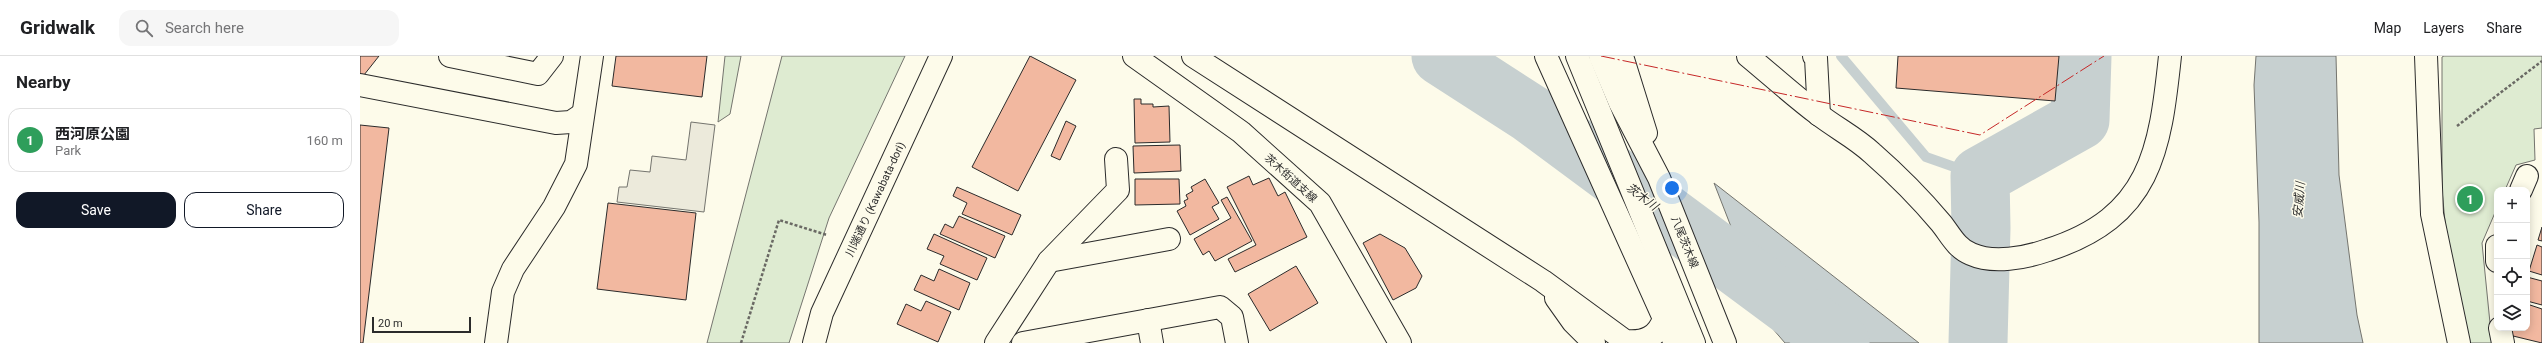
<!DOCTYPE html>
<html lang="en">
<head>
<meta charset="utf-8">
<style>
	body { margin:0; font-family:Roboto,"Noto Sans JP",sans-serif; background:#f6f6f6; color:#202124 }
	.controls { position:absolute; right:12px; bottom:12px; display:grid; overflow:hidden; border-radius:8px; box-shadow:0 2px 10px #0003 }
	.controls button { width:36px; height:36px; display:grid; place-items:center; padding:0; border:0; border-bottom:1px solid #e0e0e0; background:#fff; color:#202124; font:20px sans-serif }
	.scale { position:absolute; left:12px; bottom:10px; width:99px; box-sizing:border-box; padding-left:4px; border:2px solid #2b2b2b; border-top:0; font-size:11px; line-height:14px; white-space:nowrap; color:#2b2b2b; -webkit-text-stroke:3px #fdfbea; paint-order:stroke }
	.you { position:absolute; left:1312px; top:132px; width:14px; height:14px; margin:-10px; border:3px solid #fff; border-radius:50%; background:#1a73e8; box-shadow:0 0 0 6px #1a73e833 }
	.badge { display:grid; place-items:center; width:26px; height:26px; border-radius:50%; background:#111827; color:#fff; font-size:13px; font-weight:700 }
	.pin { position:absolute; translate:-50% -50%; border:2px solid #fff; box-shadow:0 1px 4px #0006 }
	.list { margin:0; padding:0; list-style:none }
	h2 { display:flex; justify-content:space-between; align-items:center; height:52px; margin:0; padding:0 16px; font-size:17px }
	h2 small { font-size:13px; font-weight:400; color:#757577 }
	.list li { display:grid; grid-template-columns:26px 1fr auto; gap:12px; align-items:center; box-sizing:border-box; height:64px; margin:0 8px 8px; padding:0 8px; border:1px solid #e0e0e0; border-radius:12px }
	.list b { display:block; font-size:15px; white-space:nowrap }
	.list p { margin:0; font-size:13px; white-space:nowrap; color:#757577 }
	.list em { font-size:13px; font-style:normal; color:#757577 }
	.actions { display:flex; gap:8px; padding:12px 16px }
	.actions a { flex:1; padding:9px 0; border:1px solid #111827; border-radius:12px; text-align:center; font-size:14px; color:#111827 }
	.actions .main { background:#111827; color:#fff }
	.icon { flex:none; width:22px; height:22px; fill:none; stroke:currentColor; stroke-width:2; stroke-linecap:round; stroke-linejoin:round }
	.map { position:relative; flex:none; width:2182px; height:287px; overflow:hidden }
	header { display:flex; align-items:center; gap:24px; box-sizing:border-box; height:56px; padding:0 20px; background:#fff; border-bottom:1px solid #e0e0e0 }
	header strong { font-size:19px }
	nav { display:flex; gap:22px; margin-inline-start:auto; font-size:14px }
	.search { width:280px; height:36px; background:#f6f6f6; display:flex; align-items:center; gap:10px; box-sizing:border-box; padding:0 14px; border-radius:12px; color:#757577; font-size:15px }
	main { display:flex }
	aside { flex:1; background:#fff }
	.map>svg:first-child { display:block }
	.green { fill:#deebd1; stroke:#74746e }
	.parking { fill:#eceadb; stroke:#74746e }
	.water { fill:#c7d0d0; stroke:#74746e }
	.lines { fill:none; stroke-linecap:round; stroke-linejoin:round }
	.stream { stroke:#c7d0d0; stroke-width:10 }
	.river { stroke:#c7d0d0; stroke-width:59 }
	.building { fill:#f2b8a0; stroke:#2b2b2b }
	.minor-casing { stroke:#2b2b2b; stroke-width:24 }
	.major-casing { stroke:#2b2b2b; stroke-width:24 }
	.path { stroke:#6a6964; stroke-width:2.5; stroke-dasharray:3 2; stroke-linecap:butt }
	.minor { stroke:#fdfbea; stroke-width:22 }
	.major { stroke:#fdfbea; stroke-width:22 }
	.power { stroke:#c62828; stroke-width:1; stroke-dasharray:14 3 2 3; stroke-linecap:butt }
	.labels { text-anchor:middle; stroke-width:3; stroke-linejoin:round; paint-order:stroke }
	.street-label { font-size:11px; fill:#2b2b2b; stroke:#fdfbea }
	.water-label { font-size:12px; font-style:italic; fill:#2b2b2b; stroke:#fdfbea }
</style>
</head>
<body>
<header>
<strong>Gridwalk</strong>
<div class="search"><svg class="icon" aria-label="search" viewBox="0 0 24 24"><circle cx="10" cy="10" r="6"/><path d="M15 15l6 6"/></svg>Search here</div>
<nav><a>Map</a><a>Layers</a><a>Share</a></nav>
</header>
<main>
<aside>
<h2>Nearby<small></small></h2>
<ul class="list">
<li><span class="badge" style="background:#2e9e5b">1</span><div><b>西河原公園</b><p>Park</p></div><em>160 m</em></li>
</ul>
<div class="actions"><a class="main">Save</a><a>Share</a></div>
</aside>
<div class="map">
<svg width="2182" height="287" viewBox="0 0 2182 287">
	<rect width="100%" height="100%" fill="#fdfbea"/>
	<g class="green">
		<polygon points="365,0 381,0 370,58 358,66"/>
		<polygon points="422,0 545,0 469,162 429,287 347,287"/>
		<polygon points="2084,0 2182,0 2182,72 2174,73 2175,104 2156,109 2145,134 2137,134 2137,152 2122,187 2132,287 2109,287 2091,228 2082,134 2082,1"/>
	</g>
	<polygon class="parking" points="331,66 355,69 344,156 257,146 259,131 267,131 270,114 290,116 292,100 326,104"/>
	<g class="water">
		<polygon points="1896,0 1976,0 1979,119 1997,259 2003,287 1899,287 1899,166 1894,29"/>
		<polygon points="1354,127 1559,287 1425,287 1413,273 1423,271 1394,202 1384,204"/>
	</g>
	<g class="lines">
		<polyline class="stream" points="1481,0 1566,101 1620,120"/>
		<g class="river">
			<polyline points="1081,0 1171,58 1480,287"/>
			<polyline points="1618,287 1621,172 1620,120 1720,64 1722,0"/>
		</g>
	</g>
	<g class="building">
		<polygon points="0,0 19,0 0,24"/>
		<polygon points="256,0 347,0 342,41 252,30"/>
		<polygon points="670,0 716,24 658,135 612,111"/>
		<polygon points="1538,0 1699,0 1695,45 1536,32"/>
		<polygon points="774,43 781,43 781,48 793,48 793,51 809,50 810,86 775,87"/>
		<polygon points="706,65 716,70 700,104 691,100"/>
		<polygon points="0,69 29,72 3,287 0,287"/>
		<polygon points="820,89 821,115 774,117 773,90"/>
		<polygon points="889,120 893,129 909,122 918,140 925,136 947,181 875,216 868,203 896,189 867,131"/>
		<polygon points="775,123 819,123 820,148 775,149"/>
		<polygon points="845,123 859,147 852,151 859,163 830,179 817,155 826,150 824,145 828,143 826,139 833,135 831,131"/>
		<polygon points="597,131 661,159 652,179 602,158 607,147 593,140"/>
		<polygon points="867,141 892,185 855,205 849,195 843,199 834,183 871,162 861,144"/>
		<polygon points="248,147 336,157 326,244 237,233"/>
		<polygon points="599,160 645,180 635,202 580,178 585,168 593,172"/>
		<polygon points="2182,171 2182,185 2178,184"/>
		<polygon points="574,178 627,202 617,224 580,208 584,200 567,193"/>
		<polygon points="1020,178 1045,192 1062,220 1056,232 1033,244 1003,187"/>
		<polygon points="2177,189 2182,191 2182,219 2169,215"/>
		<polygon points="936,210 958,247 910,275 888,238"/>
		<polygon points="579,213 610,227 599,254 554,234 561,219 574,225"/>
		<polygon points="2167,221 2182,225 2182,249 2167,245"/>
		<polygon points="566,245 591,256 578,286 537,268 546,248 561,255"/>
		<polygon points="2167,248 2182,253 2182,287 2149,279 2151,272 2167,272"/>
	</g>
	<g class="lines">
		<g class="minor-casing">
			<g id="minor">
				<polyline points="90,0 178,18 192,0"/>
				<polyline points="774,0 881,76 960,147 1040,287"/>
				<path d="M833,0L1183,225L1265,285C1284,287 1298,281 1304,262"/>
				<path d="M1388,0C1411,19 1434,40 1458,58C1476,72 1496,82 1512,97C1536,118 1560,142 1581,167C1590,178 1596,192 1611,198C1633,208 1665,202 1688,194C1791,161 1800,95 1810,0"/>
				<polyline points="1454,0 1456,2 1459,59"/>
				<polyline points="2066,0 2072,158 2099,287"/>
				<polyline points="0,29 196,67 211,66 223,58"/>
				<polyline points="2161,134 2167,120"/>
				<polyline points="2137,190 2137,205"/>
				<polyline points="689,205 809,183"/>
				<polyline points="1196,242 1213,266 1234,287"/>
				<polyline points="788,264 792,287"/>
				<polyline points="2140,272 2143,287"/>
				<polyline points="136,287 143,236 153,213 194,151 216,108 232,0"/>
				<polyline points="454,287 462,257 581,0"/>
				<polyline points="636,287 689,205 758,134 756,103"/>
				<polyline points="663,287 860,251 872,261 877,287"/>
			</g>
		</g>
		<g class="major-casing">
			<g id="major">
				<polyline points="1186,0 1315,287"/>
				<polyline points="1217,0 1334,287"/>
				<polyline points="1240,0 1260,47 1299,122 1365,287"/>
				<polyline points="1262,0 1286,77"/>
			</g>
		</g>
		<g class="path">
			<polyline points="2097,70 2182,5"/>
			<polyline points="381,287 419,164 467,179"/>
		</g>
		<use href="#minor" class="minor"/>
		<use href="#major" class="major"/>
		<polyline class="power" points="1241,0 1620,79 1744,0"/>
	</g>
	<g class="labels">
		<g class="street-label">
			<text transform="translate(931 122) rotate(42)" y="4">茨木街道支線</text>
			<text transform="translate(515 143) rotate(-65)" y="4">川端通り (Kawabata-dori)</text>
			<text transform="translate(1325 186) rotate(68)" y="4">八尾茨木線</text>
		</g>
		<g class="water-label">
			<text transform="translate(1282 141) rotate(37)" y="4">茨木川</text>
			<text transform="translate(1939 144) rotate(-85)" y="4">安威川</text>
		</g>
	</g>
</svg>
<div class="controls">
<button>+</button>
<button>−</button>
<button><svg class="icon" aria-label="locate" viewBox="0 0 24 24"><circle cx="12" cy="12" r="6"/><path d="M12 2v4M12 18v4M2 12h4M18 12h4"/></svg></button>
<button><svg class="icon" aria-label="layers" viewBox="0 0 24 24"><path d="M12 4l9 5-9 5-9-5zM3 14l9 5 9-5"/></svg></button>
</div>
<div class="scale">20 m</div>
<div class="you"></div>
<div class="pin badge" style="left:2110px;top:143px;background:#2e9e5b">1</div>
</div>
</main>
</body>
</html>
